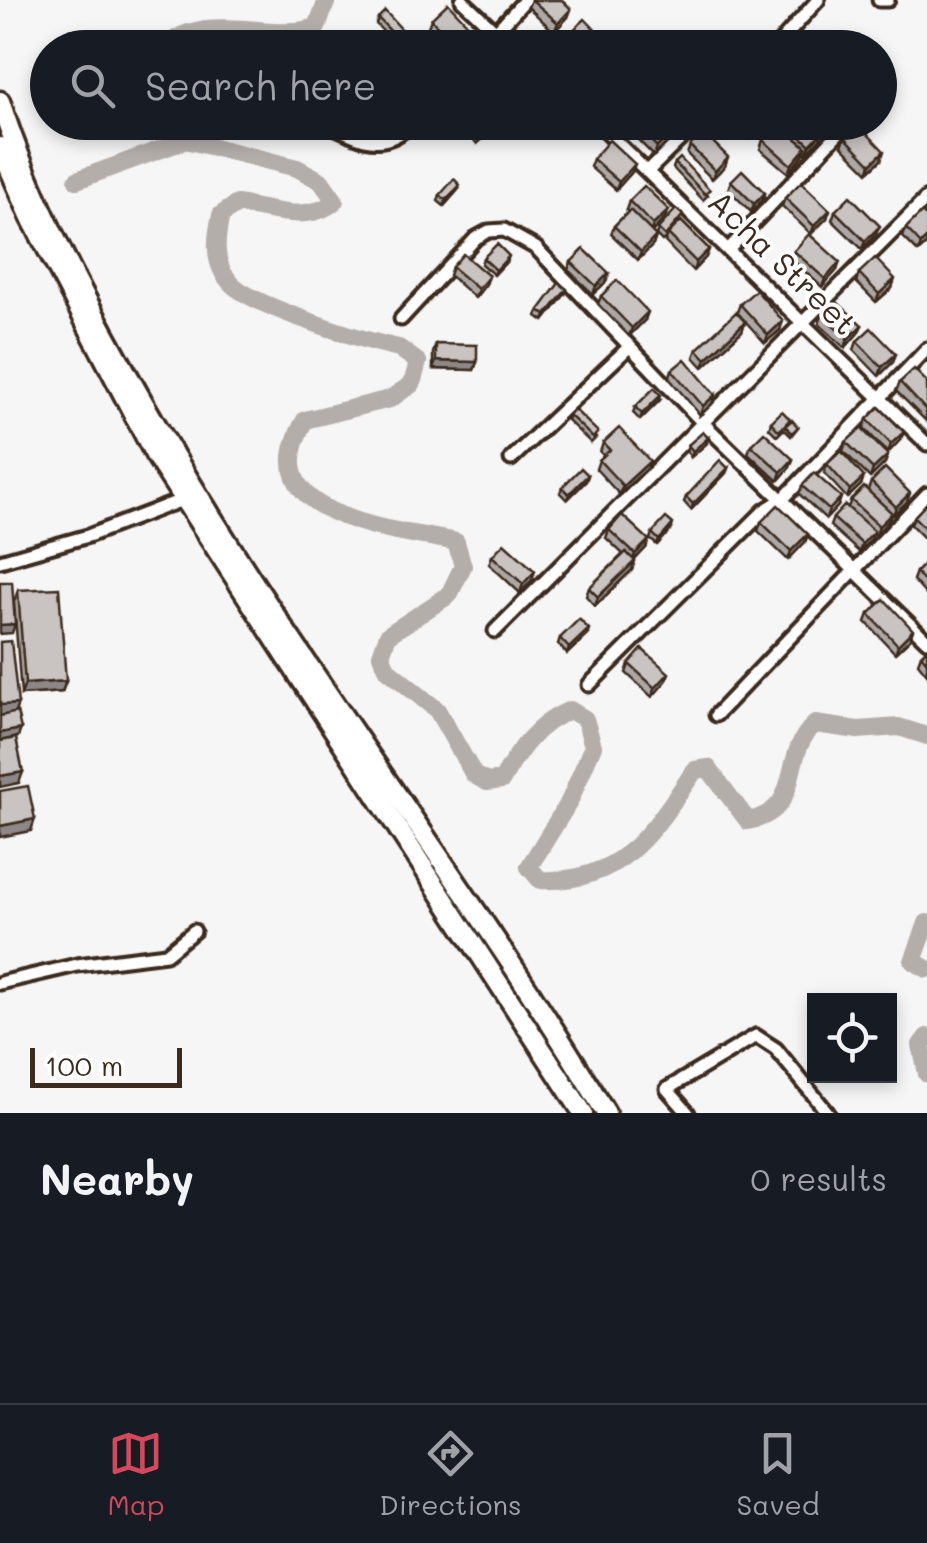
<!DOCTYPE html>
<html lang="en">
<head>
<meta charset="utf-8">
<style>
	body { margin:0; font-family:Mali,sans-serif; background:#20242c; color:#f1f3f6 }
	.controls { position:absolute; right:30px; bottom:30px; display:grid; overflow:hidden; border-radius:0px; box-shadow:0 5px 15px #0003 }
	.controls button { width:90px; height:90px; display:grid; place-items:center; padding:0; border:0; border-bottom:2px solid #363941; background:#171b24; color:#f1f3f6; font:50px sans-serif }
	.scale { position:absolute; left:30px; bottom:25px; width:152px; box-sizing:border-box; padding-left:10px; border:5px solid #3b2a1e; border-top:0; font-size:28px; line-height:35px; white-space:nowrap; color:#3b2a1e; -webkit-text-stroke:8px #fff; paint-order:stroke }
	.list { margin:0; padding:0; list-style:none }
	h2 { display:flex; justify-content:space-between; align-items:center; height:130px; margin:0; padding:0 40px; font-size:42px }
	h2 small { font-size:32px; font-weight:400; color:#9ea1a6 }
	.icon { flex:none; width:55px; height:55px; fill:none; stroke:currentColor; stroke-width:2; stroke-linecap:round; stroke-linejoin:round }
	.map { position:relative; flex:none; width:927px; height:1113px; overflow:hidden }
	.search { position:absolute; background:#171b24; box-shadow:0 5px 15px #0003; left:30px; right:30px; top:30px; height:110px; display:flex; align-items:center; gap:25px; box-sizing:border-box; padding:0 35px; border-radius:55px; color:#9ea1a6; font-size:38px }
	.sheet { height:290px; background:#171b24 }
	nav { display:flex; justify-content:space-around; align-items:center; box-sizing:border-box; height:140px; border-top:2px solid #363941; background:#171b24; font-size:28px; color:#9ea1a6 }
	nav a { display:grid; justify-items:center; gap:5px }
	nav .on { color:#d1495b }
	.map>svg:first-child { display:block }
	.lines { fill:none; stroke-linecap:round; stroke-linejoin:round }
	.river { stroke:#b4aeaa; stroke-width:18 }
	.minor-casing { stroke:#3b2a1e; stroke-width:19 }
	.highway-casing { stroke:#3b2a1e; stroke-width:25 }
	.minor { stroke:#fff; stroke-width:11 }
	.highway { stroke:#fff; stroke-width:18 }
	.wall { fill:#ada8a6; stroke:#3b2a1e; stroke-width:2.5 }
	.shaded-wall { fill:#8d8887; stroke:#3b2a1e; stroke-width:2.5 }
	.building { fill:#c9c3c1; stroke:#3b2a1e; stroke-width:2.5 }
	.labels { text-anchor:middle; stroke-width:8; stroke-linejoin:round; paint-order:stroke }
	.street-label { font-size:32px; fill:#3b2a1e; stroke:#fff }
</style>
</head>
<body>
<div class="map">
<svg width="927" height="1113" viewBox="0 0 927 1113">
	<rect width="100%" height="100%" fill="#f7f6f6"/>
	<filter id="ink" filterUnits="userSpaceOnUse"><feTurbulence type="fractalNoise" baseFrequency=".01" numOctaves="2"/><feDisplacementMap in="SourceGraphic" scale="20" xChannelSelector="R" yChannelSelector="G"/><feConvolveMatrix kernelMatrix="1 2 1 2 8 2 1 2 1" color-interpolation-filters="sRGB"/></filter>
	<g filter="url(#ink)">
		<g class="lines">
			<g class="river">
				<path d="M164,48C203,9 270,42 317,27L327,0"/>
				<path d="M158,122L186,140L297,168L321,181L335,201C309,224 268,209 237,204L221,215C216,237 212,263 230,282C250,306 366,341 399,348L418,362L412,384L390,399L305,420C247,520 397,529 456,542L463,566L449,595L388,635L381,655L388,670L437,710L474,775L487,782L502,780C519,750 536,724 570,710L585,719L593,746L569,802L529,867L540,880C623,884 653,830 695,770L708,768L748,821C806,810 779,755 815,724L858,730L899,727L927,736"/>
				<polyline points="77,180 186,140"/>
				<polyline points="927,923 913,961 927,969"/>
				<polyline points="927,1037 921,1045 927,1074"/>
			</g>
			<g class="minor-casing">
				<g id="minor">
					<polyline points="462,0 513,48"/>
					<polyline points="879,0 888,0"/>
					<polyline points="481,48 525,0"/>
					<polyline points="775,48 818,0"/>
					<polyline points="880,91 882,88"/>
					<path d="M323,122C358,137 382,155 413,122"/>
					<polyline points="596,122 927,444"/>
					<polyline points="648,171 698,122"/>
					<polyline points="729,249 849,122"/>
					<polyline points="401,319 476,238 489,231 504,230 536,248 702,422 927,641"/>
					<polyline points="511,459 628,348"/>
					<polyline points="0,561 88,536 182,500"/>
					<polyline points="495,631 927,198"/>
					<polyline points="589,685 765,510 783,499 927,349"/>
					<polyline points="716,715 927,494"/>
					<polyline points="0,983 77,965 166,954 194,931"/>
					<polyline points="688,1113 667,1089 756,1036 776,1049 828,1113"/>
				</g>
			</g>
			<g class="highway-casing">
				<g id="highway">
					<path d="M0,101C34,207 88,305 143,402C283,648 460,871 606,1113"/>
					<polyline points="0,147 31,218 155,455 583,1113"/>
				</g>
			</g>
			<use href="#minor" class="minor"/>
			<use href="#highway" class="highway"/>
		</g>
		<g class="wall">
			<polygon points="531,0 562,0 571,9 568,17 554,32 528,7"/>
			<polygon points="378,18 413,42 411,48 399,48 376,24"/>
			<polygon points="431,19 472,40 464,48 447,48 428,27"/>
			<polygon points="569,34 612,47 550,48 566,40"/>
			<polygon points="631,122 659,122 667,143 654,156 628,130"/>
			<polygon points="666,122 689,122 678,134"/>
			<polygon points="733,122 764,122 750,139"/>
			<polygon points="775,122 814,122 820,139 806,154 804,152 788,173 760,149 763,140 776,125"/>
			<polygon points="469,127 494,128 477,144 467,132"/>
			<polygon points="845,137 881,160 868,172 842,146"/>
			<polygon points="690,146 725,166 712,179 687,154"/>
			<polygon points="593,159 632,172 616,190 590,167"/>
			<polygon points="675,163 708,195 703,200 673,168"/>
			<polygon points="731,181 765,193 762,201 751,212 728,189"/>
			<polygon points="458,190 444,206 438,201 440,195"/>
			<polygon points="785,198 827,218 811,234 782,206"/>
			<polygon points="629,201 669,210 665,218 652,232 656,236 653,245 638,260 611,234 614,226 628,212 626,210"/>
			<polygon points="835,211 876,234 862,249 832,220"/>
			<polygon points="927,217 927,244 918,252 903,237 906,228"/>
			<polygon points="681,221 709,249 706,257 693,271 665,242 667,237 662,241 656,235 658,229"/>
			<polygon points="794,251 837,270 822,287 791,259"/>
			<polygon points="483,258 507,261 494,275 481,264"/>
			<polygon points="571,262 609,273 606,282 593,294 568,270"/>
			<polygon points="452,267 489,276 486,284 475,298 449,275"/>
			<polygon points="859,273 892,288 876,302 856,282"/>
			<polygon points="565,294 544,321 537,316 539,310"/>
			<polygon points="601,296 645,320 629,336 598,304"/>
			<polygon points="740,304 780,330 765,343 737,312"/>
			<polygon points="822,315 862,325 858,333 845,348 819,324"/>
			<polygon points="745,322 742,331 703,367 694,357 697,349"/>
			<polygon points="857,341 893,362 879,376 854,350"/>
			<polygon points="436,344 477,362 474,370 433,369 433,353"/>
			<polygon points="672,370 715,395 712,404 700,415 669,378"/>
			<polygon points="900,382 927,382 926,421 896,391"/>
			<polygon points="659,401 640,420 633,413 635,407"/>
			<polygon points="569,415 596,438 591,443 567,420"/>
			<polygon points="867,419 904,432 900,440 888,453 864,428"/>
			<polygon points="771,422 798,427 791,436 784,429 777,436 769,428"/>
			<polygon points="846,442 888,455 885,463 870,478 843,451"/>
			<polygon points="603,443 647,469 619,494 596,469 599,460 604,456 600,452"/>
			<polygon points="706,444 691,457 686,451 688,445"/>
			<polygon points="751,445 793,459 790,467 778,481 748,453"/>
			<polygon points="827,464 861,485 847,498 824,473"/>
			<polygon points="728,468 726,473 691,510 684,502 686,497"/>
			<polygon points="588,475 586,481 567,500 560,493 562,487"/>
			<polygon points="871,482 907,502 893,515 891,514 888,521 876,535 873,532 871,539 859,552 830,526 833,518 848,507 851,500 868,490"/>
			<polygon points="802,486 841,497 838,506 826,519 799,494"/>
			<polygon points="927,503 927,541 911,525 914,517"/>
			<polygon points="761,522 808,534 805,542 788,560 758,531"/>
			<polygon points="609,530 646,548 634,561 632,570 595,606 586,596 589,588 623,554 606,538"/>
			<polygon points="671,530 657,545 650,539 652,533"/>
			<polygon points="492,556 532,580 520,593 489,564"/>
			<polygon points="927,561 927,596 913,580 916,572"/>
			<polygon points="18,590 66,681 62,692 21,695 14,602"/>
			<polygon points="869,614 910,639 895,653 866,622"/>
			<polygon points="587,635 567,654 558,644 560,638"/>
			<polygon points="927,649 927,674 918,663 921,655"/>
			<polygon points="629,664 666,681 652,697 626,673"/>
		</g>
		<g class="shaded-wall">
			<polygon points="571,9 568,17 554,32 558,23"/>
			<polygon points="475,32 472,40 464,48 458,48"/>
			<polygon points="761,122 764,122 763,126 750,139 754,130"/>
			<polygon points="497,123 494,128 477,144 480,138"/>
			<polygon points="823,131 820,139 806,154 810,145"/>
			<polygon points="670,134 667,143 654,156 657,147"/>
			<polygon points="806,147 803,155 788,173 791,165"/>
			<polygon points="884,151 881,160 868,172 871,164"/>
			<polygon points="728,157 725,166 712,179 715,171"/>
			<polygon points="635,164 632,172 616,190 619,182"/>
			<polygon points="460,185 458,190 444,206 446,200"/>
			<polygon points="765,193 762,201 751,212 754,204"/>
			<polygon points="669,210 665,218 650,234 653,225"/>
			<polygon points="830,210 827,218 811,234 814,226"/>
			<polygon points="880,226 876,234 862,249 865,241"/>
			<polygon points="656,236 653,245 638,260 641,252"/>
			<polygon points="927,238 927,244 918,252 921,244"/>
			<polygon points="709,249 706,257 693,271 696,262"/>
			<polygon points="509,256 507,261 494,275 496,270"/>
			<polygon points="840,262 837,270 822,287 825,279"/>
			<polygon points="609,273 606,282 593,294 596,286"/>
			<polygon points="489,276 486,284 475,298 478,289"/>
			<polygon points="895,279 892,288 876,302 879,294"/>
			<polygon points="567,289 565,294 544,321 546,315"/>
			<polygon points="648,312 645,320 629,336 632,328"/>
			<polygon points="783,321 780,330 765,343 768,335"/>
			<polygon points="745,322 742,331 703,367 706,359"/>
			<polygon points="862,325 858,333 845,348 848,339"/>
			<polygon points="896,354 893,362 879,376 882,367"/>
			<polygon points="436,361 477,362 474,370 433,369"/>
			<polygon points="661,395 659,401 640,420 642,414"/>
			<polygon points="715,395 712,404 700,415 703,406"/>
			<polygon points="904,432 900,440 888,453 891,444"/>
			<polygon points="708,438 706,444 691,457 693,451"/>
			<polygon points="888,455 885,463 870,478 873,469"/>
			<polygon points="793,459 790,467 778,481 781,472"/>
			<polygon points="650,461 647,469 619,494 623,486"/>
			<polygon points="728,468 726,473 691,510 693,504"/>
			<polygon points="588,475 586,481 567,500 569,494"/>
			<polygon points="864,477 861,485 847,498 850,490"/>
			<polygon points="910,493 907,502 893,515 896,507"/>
			<polygon points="841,497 838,506 826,519 829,510"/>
			<polygon points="892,513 888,521 876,535 879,526"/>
			<polygon points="673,524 671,530 657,545 659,540"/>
			<polygon points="874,531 871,539 859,552 862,544"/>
			<polygon points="808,534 805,542 788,560 791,551"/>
			<polygon points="649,540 646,548 632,562 635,554"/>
			<polygon points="635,561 632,570 595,606 598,597"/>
			<polygon points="535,571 532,580 520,593 523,584"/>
			<polygon points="15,624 12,633 0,634 0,625"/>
			<polygon points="589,629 587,635 567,654 569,648"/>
			<polygon points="913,630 910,639 895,653 898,645"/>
			<polygon points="669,673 666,681 652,697 655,688"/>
			<polygon points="66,681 62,692 21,695 25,684"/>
			<polygon points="18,704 14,715 0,716 0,705"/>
			<polygon points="21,729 18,737 0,741 0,733"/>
			<polygon points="23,772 19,783 0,787 0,776"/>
			<polygon points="35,819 31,831 0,837 0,826"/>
		</g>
		<g class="building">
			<polygon points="532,0 562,0 571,9 558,23"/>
			<polygon points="448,3 475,32 458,48 431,19"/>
			<polygon points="385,11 413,42 407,48 378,18"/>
			<polygon points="585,19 612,47 582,48 569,34"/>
			<polygon points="562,36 574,48 550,48"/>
			<polygon points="473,122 497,122 497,123 480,138 469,127"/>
			<polygon points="632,122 659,122 670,134 657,147"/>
			<polygon points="745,122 761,122 754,130"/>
			<polygon points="785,122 814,122 823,131 810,145"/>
			<polygon points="778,123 806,147 791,165 763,140"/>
			<polygon points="859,125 884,151 871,164 845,137"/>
			<polygon points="703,132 728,157 715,171 690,146"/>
			<polygon points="609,140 635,164 619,182 593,159"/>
			<polygon points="680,158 710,190 705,194 675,163"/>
			<polygon points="742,170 765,193 754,204 731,181"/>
			<polygon points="454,179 460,185 446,200 440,195"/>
			<polygon points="801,182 830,210 814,226 785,198"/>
			<polygon points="644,186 669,210 653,225 629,201"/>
			<polygon points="850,196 880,226 865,241 835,211"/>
			<polygon points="676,209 683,215 665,236 658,229"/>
			<polygon points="630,210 656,236 641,252 614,226"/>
			<polygon points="922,212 927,217 927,238 921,244 906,228"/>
			<polygon points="681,221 709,249 696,262 668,234"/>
			<polygon points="809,234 840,262 825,279 794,251"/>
			<polygon points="497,244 509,256 496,270 483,258"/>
			<polygon points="584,249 609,273 596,286 571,262"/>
			<polygon points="463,254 489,276 478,289 452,267"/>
			<polygon points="875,258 895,279 879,294 859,273"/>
			<polygon points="617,280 648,312 632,328 601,296"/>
			<polygon points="559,283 567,289 546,315 539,310"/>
			<polygon points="756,290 783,321 768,335 740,304"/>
			<polygon points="836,301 862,325 848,339 822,315"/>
			<polygon points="736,312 745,322 706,359 697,349"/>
			<polygon points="871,328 896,354 882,367 857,341"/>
			<polygon points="436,344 477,345 477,362 436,361"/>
			<polygon points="685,359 715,395 703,406 672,370"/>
			<polygon points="914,369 927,382 927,411 900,382"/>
			<polygon points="654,388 661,395 642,414 635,407"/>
			<polygon points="879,407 904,432 891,444 867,419"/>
			<polygon points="574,409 598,432 593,438 569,415"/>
			<polygon points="782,411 790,419 779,431 771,422"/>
			<polygon points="792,420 798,427 792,433 785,426"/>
			<polygon points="619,428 650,461 623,486 599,460 610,450 603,443"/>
			<polygon points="861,428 888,455 873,469 846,442"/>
			<polygon points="703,432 708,438 693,451 688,445"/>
			<polygon points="764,432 793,459 781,472 751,445"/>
			<polygon points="841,451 864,477 850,490 827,464"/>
			<polygon points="720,460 728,468 693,504 686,497"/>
			<polygon points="581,468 588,475 569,494 562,487"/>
			<polygon points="885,468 910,493 896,507 871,482"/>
			<polygon points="814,473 841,497 829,510 802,486"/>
			<polygon points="864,487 892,513 879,526 851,500"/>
			<polygon points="927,503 927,530 914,517"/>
			<polygon points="778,505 808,534 791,551 761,522"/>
			<polygon points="845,505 874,531 862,544 833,518"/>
			<polygon points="622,515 649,540 635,554 609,530"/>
			<polygon points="666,518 673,524 659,540 652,533"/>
			<polygon points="504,543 535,571 523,584 492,556"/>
			<polygon points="626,552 635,561 598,597 589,588"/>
			<polygon points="927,561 927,584 916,572"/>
			<polygon points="0,582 12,582 15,624 0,625"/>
			<polygon points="59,588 66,681 25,684 18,590"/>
			<polygon points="884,599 913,630 898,645 869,614"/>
			<polygon points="579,619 589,629 569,648 560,638"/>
			<polygon points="11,641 18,704 0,705 0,642"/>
			<polygon points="642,649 669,673 655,688 629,664"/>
			<polygon points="927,649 927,662 921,655"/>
			<polygon points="17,712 21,729 0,733 0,716"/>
			<polygon points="16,738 23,772 0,776 0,741"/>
			<polygon points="28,786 35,819 0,826 0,791"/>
		</g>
	</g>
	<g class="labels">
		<g class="street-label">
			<text transform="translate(782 263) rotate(44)" y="11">Acha Street</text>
		</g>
	</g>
</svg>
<div class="controls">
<button><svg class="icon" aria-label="locate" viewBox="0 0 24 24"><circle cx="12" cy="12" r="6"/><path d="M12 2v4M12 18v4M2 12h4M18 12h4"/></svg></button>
</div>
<div class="scale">100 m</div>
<div class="search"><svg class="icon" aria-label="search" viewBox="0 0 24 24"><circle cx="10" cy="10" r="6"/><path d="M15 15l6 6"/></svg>Search here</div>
</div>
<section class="sheet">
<h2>Nearby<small>0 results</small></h2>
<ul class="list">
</ul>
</section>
<nav>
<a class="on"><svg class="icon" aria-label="map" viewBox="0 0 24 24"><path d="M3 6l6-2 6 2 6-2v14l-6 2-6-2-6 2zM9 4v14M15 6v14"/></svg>Map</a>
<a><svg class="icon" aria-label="directions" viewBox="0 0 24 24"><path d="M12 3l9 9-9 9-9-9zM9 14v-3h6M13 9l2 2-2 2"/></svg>Directions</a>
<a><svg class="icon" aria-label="saved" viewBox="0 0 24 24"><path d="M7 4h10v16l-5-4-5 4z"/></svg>Saved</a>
</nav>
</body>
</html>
